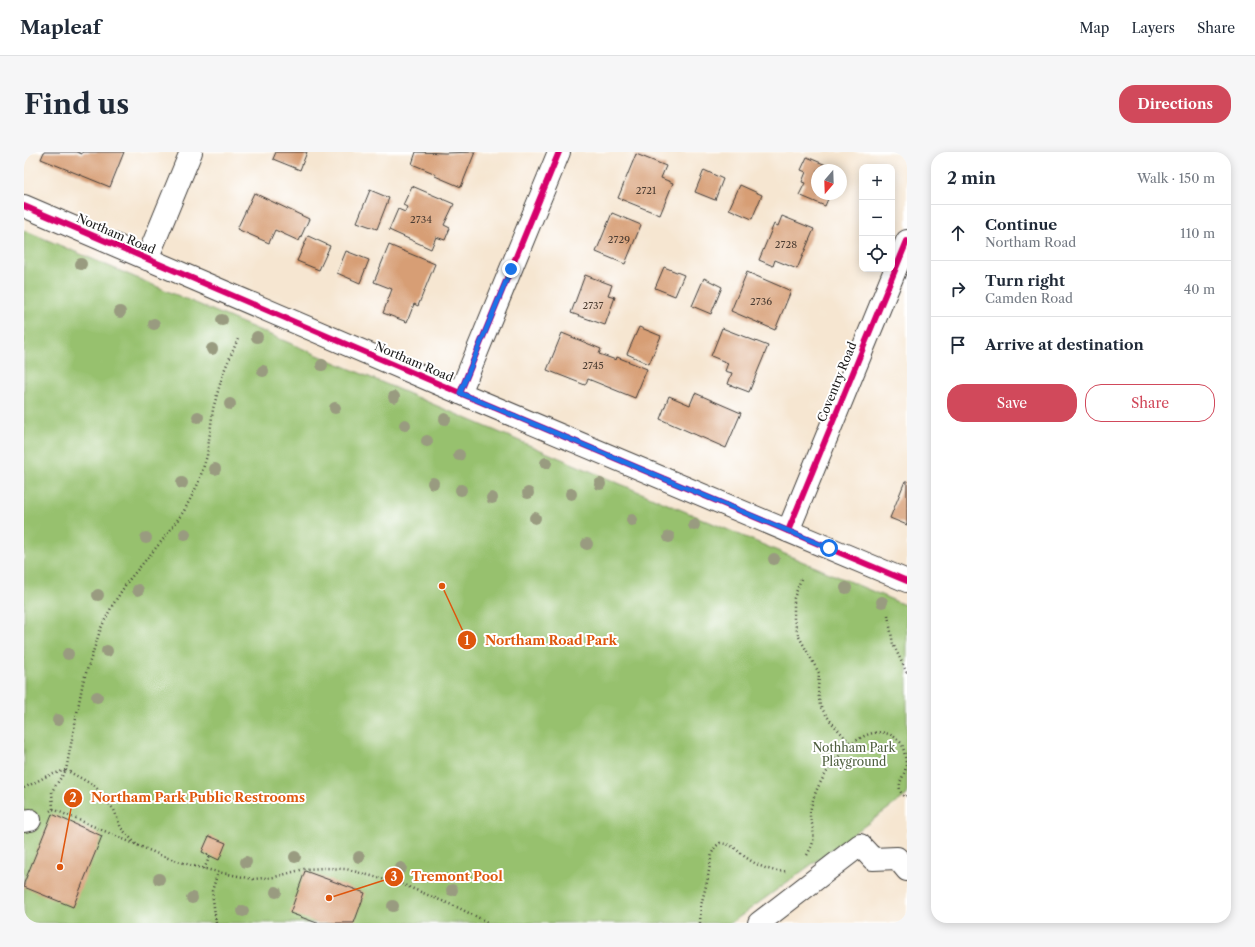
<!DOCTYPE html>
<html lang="en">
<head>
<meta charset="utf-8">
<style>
	body { margin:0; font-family:"Libre Caslon Text",serif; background:#f6f6f7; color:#1f2937 }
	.controls { position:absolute; right:12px; top:12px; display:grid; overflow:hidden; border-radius:8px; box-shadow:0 2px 10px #0003 }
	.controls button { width:36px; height:36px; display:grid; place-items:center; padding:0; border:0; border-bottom:1px solid #e0e1e3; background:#fff; color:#1f2937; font:20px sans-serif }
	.compass { position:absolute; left:787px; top:12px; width:36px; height:36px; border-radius:50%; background:#fff; box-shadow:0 2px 10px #0003; rotate:199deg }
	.stop { position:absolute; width:12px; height:12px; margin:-9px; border:3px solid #1a73e8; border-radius:50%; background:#fff }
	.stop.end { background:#1a73e8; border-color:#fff; box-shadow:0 1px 4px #0008 }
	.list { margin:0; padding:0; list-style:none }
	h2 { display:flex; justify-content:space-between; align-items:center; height:52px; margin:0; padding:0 16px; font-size:17px }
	h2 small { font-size:13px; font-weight:400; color:#747a83 }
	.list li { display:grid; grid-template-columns:26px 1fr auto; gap:12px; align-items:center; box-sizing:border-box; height:56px; padding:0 16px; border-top:1px solid #e0e1e3 }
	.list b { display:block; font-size:15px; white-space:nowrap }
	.list p { margin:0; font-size:13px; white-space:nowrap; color:#747a83 }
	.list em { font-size:13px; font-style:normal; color:#747a83 }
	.actions { display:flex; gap:8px; padding:12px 16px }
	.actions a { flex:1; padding:9px 0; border:1px solid #d1495b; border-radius:16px; text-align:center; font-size:14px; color:#d1495b }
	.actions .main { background:#d1495b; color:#fff }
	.icon { flex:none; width:22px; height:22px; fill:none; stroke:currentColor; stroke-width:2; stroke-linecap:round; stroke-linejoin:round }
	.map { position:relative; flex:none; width:883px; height:771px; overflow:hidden; border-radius:16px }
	header { display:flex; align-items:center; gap:24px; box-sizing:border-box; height:56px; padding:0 20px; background:#fff; border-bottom:1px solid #e0e1e3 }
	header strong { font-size:19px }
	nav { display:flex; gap:22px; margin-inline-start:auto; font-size:14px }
	.intro { display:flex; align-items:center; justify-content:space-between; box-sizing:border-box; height:96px; padding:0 24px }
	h1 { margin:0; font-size:28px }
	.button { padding:10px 18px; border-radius:16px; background:#d1495b; color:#fff; font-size:14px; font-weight:700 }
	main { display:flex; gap:24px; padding:0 24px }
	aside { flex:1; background:#fff; border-radius:16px; box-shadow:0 2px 10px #0003 }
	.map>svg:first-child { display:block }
	.green { fill:#97c16e; stroke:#5a6e45 }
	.building { fill:#d79e74 }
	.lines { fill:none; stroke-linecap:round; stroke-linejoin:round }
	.minor-casing { stroke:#3d3a37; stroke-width:24 }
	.path { stroke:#3d3a37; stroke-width:2.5; stroke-dasharray:1 3; stroke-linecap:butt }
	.minor { stroke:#fff; stroke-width:22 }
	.cycleway-casing { stroke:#fff; stroke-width:8 }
	.cycleway { stroke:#d6006c; stroke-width:6 }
	.tree { fill:#999b80 }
	.route { stroke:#1a73e8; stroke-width:5 }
	.labels { text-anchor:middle; stroke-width:4; stroke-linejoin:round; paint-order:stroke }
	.number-label { font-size:10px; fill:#4b3c32 }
	.street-label { font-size:12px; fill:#1c1c1c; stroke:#fff }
	.park-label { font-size:12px; fill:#4d5e3d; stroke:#fff }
	.leader { fill:none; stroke:#de560d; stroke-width:1.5 }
	.callout-dot { fill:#de560d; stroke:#fff; stroke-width:1.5 }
	.mark-label { font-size:12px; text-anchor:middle; font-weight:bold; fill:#fff }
	.callout-label { font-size:13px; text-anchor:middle; font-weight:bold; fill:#de560d; stroke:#fff; stroke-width:4; stroke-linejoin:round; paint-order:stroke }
</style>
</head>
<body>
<header>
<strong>Mapleaf</strong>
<nav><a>Map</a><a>Layers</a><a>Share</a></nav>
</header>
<div class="intro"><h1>Find us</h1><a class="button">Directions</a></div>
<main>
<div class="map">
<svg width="883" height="771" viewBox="0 0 883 771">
	<rect width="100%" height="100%" fill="#fff"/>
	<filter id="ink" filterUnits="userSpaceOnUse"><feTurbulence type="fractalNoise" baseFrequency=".025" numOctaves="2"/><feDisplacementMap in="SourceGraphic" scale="8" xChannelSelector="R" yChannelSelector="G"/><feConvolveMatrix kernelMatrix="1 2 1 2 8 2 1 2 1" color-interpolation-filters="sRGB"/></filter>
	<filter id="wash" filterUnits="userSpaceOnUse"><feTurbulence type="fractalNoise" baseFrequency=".012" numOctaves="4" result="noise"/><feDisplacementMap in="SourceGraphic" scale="16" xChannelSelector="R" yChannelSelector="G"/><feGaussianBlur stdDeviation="0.9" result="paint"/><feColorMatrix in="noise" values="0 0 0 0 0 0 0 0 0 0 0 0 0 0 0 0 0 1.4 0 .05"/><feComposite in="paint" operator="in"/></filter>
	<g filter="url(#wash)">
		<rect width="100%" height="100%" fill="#f6e6d1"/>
		<polygon class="green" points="0,78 883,454 883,643 707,771 0,771"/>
		<g id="blocks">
			<g class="building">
				<polygon points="20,0 53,0 58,2 58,0 100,0 86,35 17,7"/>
				<polygon points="252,0 283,0 276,18 249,7"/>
				<polygon points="392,0 421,1 451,0 437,35 411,24 412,22 388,12"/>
				<polygon points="612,2 642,14 637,26 649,31 636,63 594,46"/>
				<polygon points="783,5 814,18 793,18 793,42 806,42 801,54 775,43 781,31 778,30 782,20 777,18"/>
				<polygon points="680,18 699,27 691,48 671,40"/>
				<polygon points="716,33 738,43 728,67 705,57"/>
				<polygon points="388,34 430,52 420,73 426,76 421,88 412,85 407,97 365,78 374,57 381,60 383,55 379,53"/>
				<polygon points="346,38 365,46 353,77 333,70"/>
				<polygon points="230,41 285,67 275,89 251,78 245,91 213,77"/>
				<polygon points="588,61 617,73 601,112 572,100"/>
				<polygon points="758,64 790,77 773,117 751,108 749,114 735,108 750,72 754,74"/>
				<polygon points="284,84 306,94 295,118 273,109"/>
				<polygon points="365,93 411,112 394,154 390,152 383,170 359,161 368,137 350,130"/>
				<polygon points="322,99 345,108 336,131 313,121"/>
				<polygon points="640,115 660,123 651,144 631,136"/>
				<polygon points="723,120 767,139 751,178 707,159"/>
				<polygon points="561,123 588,133 584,143 591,145 581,173 547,161"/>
				<polygon points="680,126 698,135 687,162 668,154"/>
				<polygon points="615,175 637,184 625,212 603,202"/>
				<polygon points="698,176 744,194 725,240 704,232 708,221 701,219 704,211 687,204"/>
				<polygon points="538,181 577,197 575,202 592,208 593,205 623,217 611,246 564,227 561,233 523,218"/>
				<polygon points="671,241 717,261 702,296 636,267 645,244 666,253"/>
				<polygon points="881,329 883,329 883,373 866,366"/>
				<polygon points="28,662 78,684 49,755 0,735 0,731"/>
				<polygon points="185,684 202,691 195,708 178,700"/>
				<polygon points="281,719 341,741 330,771 293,771 266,761"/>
			</g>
		</g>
	</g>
	<g filter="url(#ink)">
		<use href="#blocks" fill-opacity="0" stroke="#3d3a37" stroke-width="1"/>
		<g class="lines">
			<g class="minor-casing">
				<g id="minor">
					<polyline points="0,54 436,241 883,429"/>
					<polyline points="123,107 167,0"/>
					<polyline points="436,241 535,0"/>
					<polyline points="764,379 883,89"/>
					<polyline points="0,669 6,668"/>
					<polyline points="735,771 836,693 849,707 873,706 883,718"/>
				</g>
			</g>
			<g class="path">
				<polyline points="777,427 770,446 770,467 774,483 795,521 794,537 796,554 807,570 827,592"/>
				<polyline points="864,463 869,492 883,521"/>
				<polyline points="0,636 23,624 42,618 28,639 29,657"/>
				<polyline points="26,659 29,657 141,705 166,713 194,720 229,727 251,725 280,717 301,716 322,717 380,733 435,756 465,771"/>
				<polyline points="112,692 97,676 90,658 71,634 42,618 59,530 77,476 88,454 104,429 142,384 160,359 174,332 183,304 189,257 194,239 200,219 214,187"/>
				<path d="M783,703C790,691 791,686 788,672C787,669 786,666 786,663C786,658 788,652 789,648C797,619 845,555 877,591C879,594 879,596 880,599C881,604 882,610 882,614C880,627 870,633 880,645L883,643"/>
				<polyline points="180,717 186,704"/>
				<polyline points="192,771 188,739 194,720"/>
				<path d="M676,771L677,753L683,730L688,701L691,695L696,691C710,693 710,696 720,704C732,713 748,721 763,719"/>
			</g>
			<use href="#minor" class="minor"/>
			<g class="cycleway-casing">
				<g id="cycleway">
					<polyline points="0,54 436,241 883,429"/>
					<polyline points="436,241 535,0"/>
					<polyline points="764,379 883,89"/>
				</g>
			</g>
			<use href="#cycleway" class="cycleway"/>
		</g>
		<g class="tree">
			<circle cx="57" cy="112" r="6"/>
			<circle cx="96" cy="160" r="6"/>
			<circle cx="198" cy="168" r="6"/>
			<circle cx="130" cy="172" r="6"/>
			<circle cx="233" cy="185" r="6"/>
			<circle cx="188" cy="197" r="6"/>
			<circle cx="298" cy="213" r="6"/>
			<circle cx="239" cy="219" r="6"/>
			<circle cx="370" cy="245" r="6"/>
			<circle cx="206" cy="252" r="6"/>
			<circle cx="311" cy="256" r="6"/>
			<circle cx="174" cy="265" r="6"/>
			<circle cx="421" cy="267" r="6"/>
			<circle cx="381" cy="273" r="6"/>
			<circle cx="403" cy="289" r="6"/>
			<circle cx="435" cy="303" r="6"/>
			<circle cx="522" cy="311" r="6"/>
			<circle cx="191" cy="317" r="6"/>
			<circle cx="158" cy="331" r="6"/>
			<circle cx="409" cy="331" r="6"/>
			<circle cx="576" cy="332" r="6"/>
			<circle cx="437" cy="338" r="6"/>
			<circle cx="504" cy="341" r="6"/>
			<circle cx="547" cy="342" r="6"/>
			<circle cx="468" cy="346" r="6"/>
			<circle cx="511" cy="366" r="6"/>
			<circle cx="608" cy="368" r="6"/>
			<circle cx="670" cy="373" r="6"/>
			<circle cx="161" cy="382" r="6"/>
			<circle cx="645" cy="385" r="6"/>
			<circle cx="122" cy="386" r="6"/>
			<circle cx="563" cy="392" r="6"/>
			<circle cx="750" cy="407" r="6"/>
			<circle cx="822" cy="436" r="6"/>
			<circle cx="114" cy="438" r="6"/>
			<circle cx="74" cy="443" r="6"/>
			<circle cx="858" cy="450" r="6"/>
			<circle cx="83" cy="499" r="6"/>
			<circle cx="44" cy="502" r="6"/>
			<circle cx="73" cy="545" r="6"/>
			<circle cx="34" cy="568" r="6"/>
			<circle cx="271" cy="705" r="6"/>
			<circle cx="335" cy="705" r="6"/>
			<circle cx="222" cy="710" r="6"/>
			<circle cx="377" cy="716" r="6"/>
			<circle cx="135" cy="727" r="6"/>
			<circle cx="428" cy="738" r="6"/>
			<circle cx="252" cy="740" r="6"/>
			<circle cx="168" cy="746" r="6"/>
			<circle cx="369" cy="754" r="6"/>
			<circle cx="219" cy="759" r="6"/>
		</g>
	</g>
	<g class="lines" filter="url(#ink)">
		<polyline class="route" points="487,117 436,241 805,396"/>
	</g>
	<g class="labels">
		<g class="number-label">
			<text x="622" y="42">2721</text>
			<text x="397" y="71">2734</text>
			<text x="595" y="91">2729</text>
			<text x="762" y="96">2728</text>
			<text x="737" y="153">2736</text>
			<text x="569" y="157">2737</text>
			<text x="569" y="217">2745</text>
		</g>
		<g class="street-label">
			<text transform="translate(92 82) rotate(23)" y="4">Northam Road</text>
			<text transform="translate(390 210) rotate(23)" y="4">Northam Road</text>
			<text transform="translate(813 230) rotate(-68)" y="4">Coventry Road</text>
		</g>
		<g class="park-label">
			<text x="830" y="600">Nothham Park<tspan x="830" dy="14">Playground</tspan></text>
		</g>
	</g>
	<path class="leader" d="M418 434L443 488M36 715L49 646M305 746L370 725"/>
	<g class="callout-dot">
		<circle cx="418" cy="434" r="4"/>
		<circle cx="36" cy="715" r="4"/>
		<circle cx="305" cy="746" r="4"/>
		<circle cx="443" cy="488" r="10"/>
		<circle cx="49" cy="646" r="10"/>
		<circle cx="370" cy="725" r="10"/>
	</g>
	<g class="mark-label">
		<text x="443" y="493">1</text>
		<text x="49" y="650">2</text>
		<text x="370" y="729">3</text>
	</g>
	<g class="callout-label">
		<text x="527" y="493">Northam Road Park</text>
		<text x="174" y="650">Northam Park Public Restrooms</text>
		<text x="433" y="729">Tremont Pool</text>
	</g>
</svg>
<div class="controls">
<button>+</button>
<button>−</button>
<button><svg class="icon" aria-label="locate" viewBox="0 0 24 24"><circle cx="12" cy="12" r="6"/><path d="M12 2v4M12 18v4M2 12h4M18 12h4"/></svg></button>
</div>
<svg class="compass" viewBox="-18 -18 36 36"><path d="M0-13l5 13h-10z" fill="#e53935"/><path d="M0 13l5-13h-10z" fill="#747a83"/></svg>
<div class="stop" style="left:805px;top:396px"></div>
<div class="stop end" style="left:487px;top:117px"></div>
</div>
<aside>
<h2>2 min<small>Walk · 150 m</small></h2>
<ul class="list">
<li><svg class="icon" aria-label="ahead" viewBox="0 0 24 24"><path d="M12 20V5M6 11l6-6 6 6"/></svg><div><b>Continue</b><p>Northam Road</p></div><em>110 m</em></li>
<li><svg class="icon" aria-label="right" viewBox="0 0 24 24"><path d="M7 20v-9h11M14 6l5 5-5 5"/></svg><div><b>Turn right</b><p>Camden Road</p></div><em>40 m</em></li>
<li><svg class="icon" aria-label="arrive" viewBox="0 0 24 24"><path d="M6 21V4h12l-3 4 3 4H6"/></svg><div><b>Arrive at destination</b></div></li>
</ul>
<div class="actions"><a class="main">Save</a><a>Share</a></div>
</aside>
</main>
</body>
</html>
